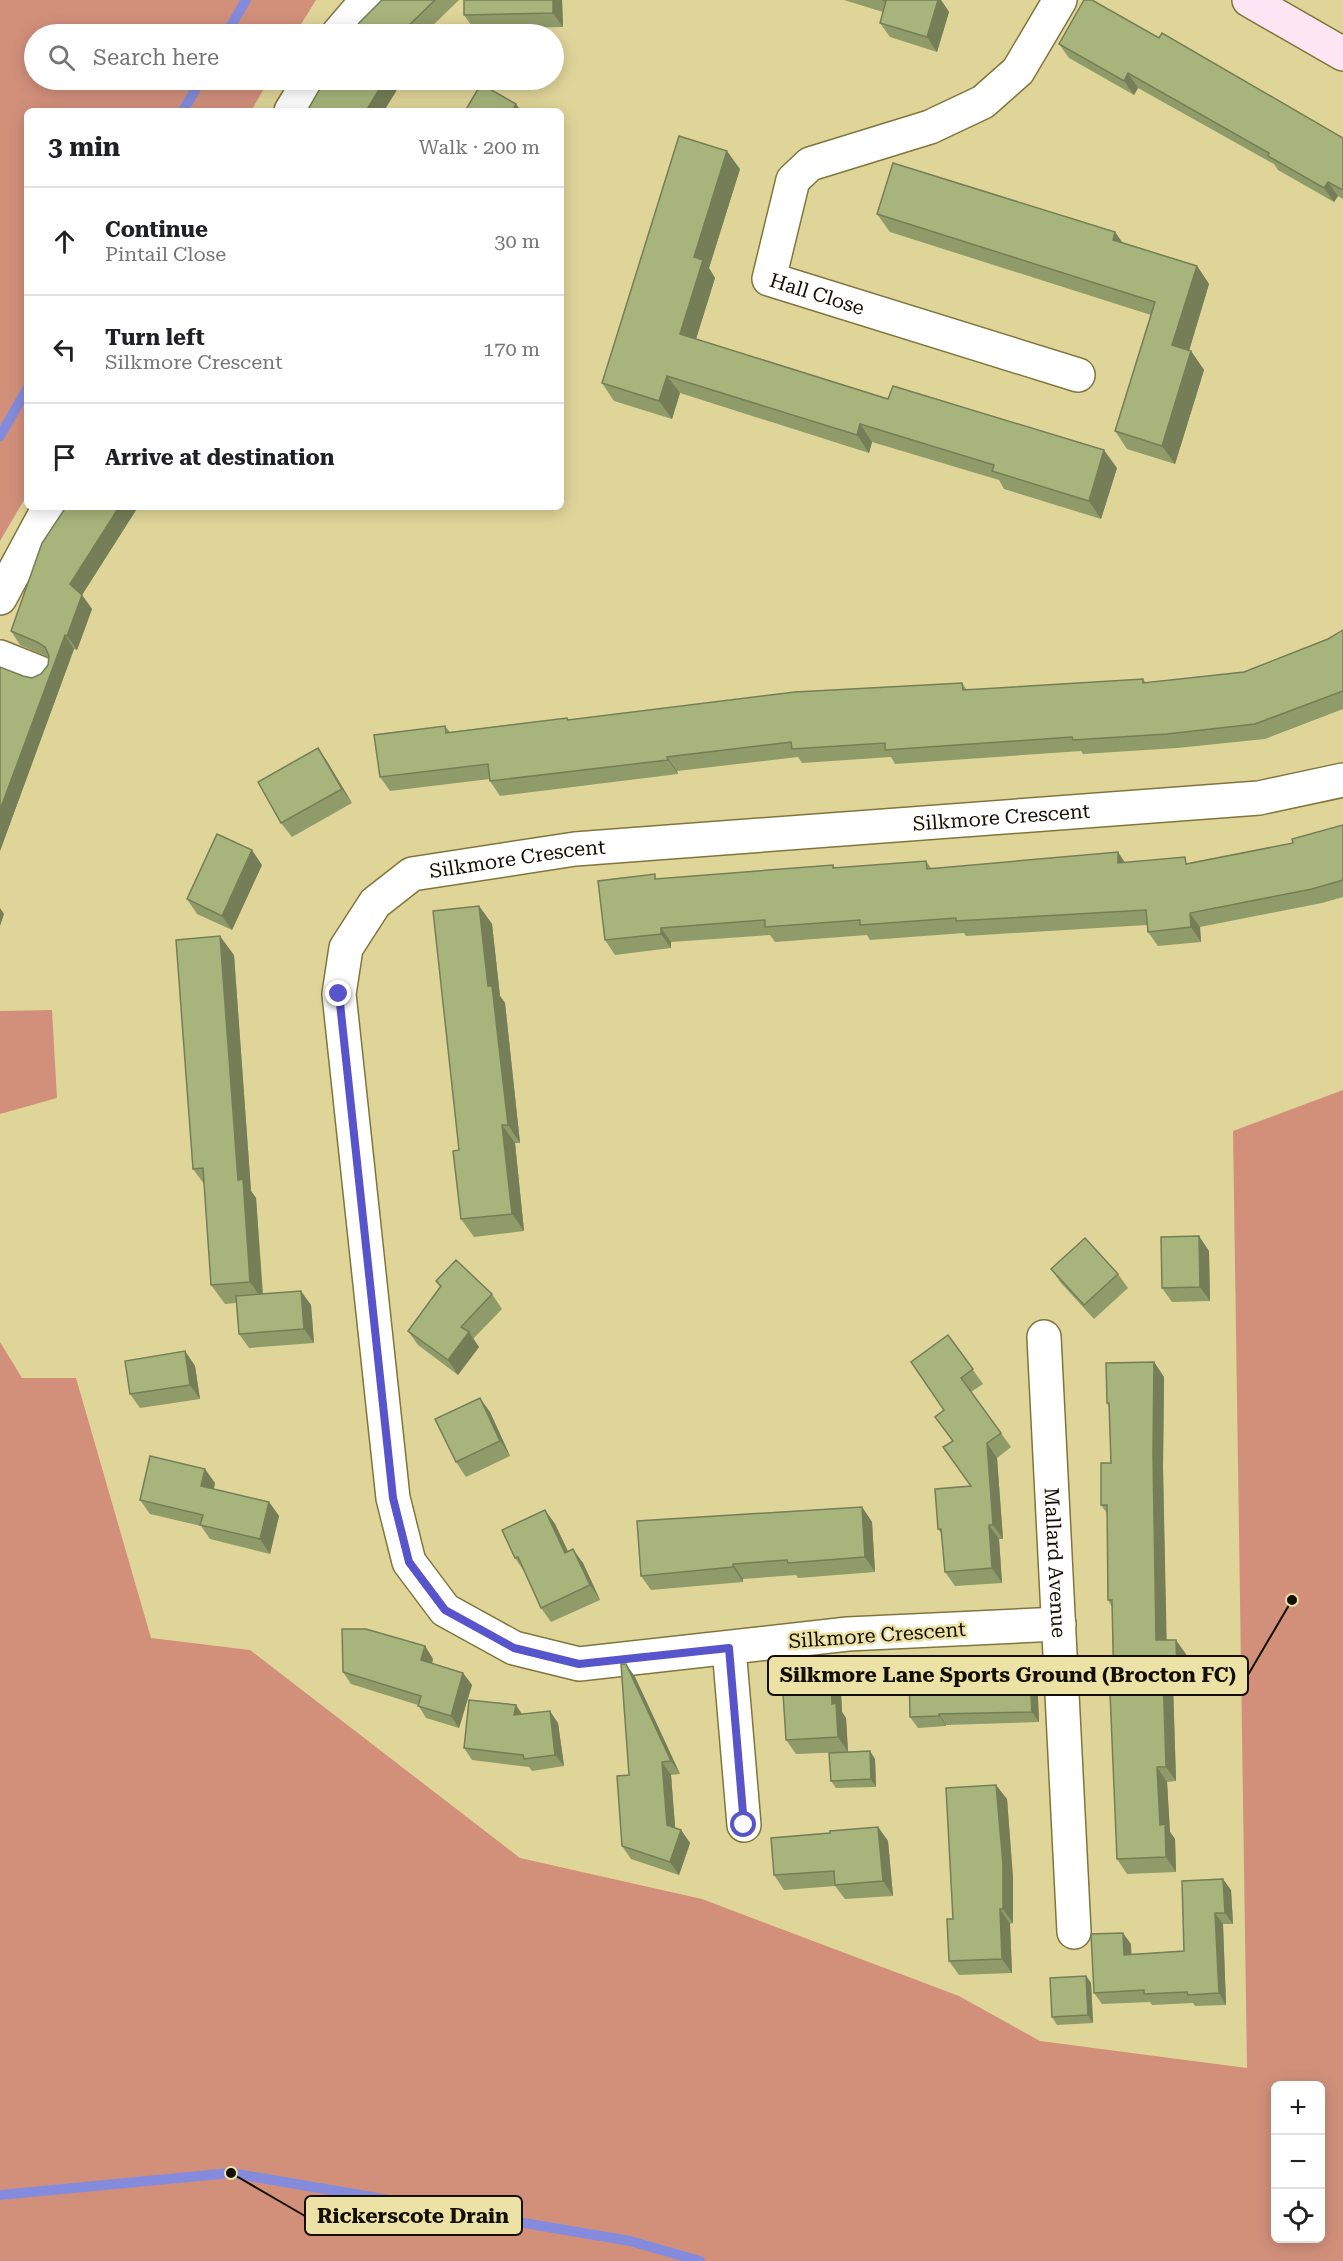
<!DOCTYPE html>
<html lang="en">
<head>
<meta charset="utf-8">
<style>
	body { margin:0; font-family:"Roboto Serif",serif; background:#f2f2f2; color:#202124 }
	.controls { position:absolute; right:18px; bottom:18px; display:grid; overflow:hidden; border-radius:9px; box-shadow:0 3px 15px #0003 }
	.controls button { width:54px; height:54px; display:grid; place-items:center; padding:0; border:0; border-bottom:2px solid #e0e0e0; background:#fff; color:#202124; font:30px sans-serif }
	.stop { position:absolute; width:18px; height:18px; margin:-14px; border:4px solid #5754cc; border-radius:50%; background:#fff }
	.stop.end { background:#5754cc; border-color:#fff; box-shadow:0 2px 6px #0008 }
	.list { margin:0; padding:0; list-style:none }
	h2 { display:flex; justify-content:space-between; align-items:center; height:78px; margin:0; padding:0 24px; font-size:26px }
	h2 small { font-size:20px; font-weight:400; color:#757577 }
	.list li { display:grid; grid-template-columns:39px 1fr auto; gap:18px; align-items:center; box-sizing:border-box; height:108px; padding:0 24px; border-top:2px solid #e0e0e0 }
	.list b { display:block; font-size:22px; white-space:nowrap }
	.list p { margin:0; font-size:20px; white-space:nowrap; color:#757577 }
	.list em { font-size:20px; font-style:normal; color:#757577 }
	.icon { flex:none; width:33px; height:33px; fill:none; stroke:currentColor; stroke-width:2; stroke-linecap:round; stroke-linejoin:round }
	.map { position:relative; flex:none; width:1343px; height:2261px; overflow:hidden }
	.search { position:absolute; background:#fff; box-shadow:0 3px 15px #0003; left:24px; top:24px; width:540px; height:66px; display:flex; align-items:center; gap:15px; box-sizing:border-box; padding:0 21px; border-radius:33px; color:#757577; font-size:22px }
	.panel { position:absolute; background:#fff; box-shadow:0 3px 15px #0003; left:24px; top:108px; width:540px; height:402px; border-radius:9px }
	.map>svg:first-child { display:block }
	.green { fill:#d2907b; fill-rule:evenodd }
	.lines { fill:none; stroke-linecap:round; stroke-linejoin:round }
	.stream { stroke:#858bdc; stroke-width:10 }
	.street-casing { stroke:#80763c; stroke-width:36 }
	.secondary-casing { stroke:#80763c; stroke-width:36 }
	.street { stroke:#fff; stroke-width:33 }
	.secondary { stroke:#fce6f4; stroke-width:33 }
	.wall { fill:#909b6a }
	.shaded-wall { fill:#757e56 }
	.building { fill:#a7b47b; stroke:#757e56; stroke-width:1.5 }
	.route { stroke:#5754cc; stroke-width:8 }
	.labels { text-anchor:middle; stroke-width:5; stroke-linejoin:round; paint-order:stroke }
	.street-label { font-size:20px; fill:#140f00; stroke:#ede2a6 }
	.leader { fill:none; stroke:#140f00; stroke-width:2 }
	.callout-dot { fill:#140f00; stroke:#ede2a6; stroke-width:2 }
	.callout { fill:#ede2a6; stroke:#140f00; stroke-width:2 }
	.callout-label { font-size:21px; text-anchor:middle; font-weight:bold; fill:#140f00 }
</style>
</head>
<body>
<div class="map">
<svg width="1343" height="2261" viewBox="0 0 1343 2261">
	<rect width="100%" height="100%" fill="#e0d599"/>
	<g class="green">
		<polygon points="0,0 316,0 295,34 34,34 34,80 269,80 251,111 27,111 27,495 0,541"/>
		<polygon points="52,1010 57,1098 0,1114 0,1011"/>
		<path d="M1343,1090V2261H0V1342L22,1378H76L151,1638L250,1650L520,1858L702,1899L959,1996L1040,2041L1247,2068L1233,1131ZM1276,2086H1320V2238H1276Z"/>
	</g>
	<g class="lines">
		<g class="stream">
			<polyline points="226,34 246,0"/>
			<polyline points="183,111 201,80"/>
			<polyline points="0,436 27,389"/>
			<polyline points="0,2195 231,2173 630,2241 700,2261"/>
		</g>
		<g class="street-casing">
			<g id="street">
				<path id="s1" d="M1060,0L1018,71L983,102L930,127L810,164L793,180L769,279L1078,375"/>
				<polyline points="338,34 367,0"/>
				<polyline points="291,111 310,80"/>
				<polyline points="0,598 49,507"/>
				<polyline points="0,657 40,673"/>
				<path id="s2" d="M1044,1337L1074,1932"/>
				<path id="s3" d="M1059,1624L848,1634L579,1664L514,1648L445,1610L409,1562L393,1498L339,994L346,948L375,903L412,874L575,849L1259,798L1343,780"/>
				<polyline points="729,1648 744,1825"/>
			</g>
		</g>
		<g class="secondary-casing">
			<polyline id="secondary" points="1249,0 1343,54"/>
		</g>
		<use href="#street" class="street"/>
		<use href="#secondary" class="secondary"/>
	</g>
	<g class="wall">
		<polygon points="382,0 459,0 424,34 352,34"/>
		<polygon points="562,0 563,27 474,29 464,15"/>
		<polygon points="844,0 941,0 949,12 937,52 890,37 880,23 883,12"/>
		<polygon points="1159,38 1343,138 1343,199 1338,196 1334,202 1278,170 1274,164 1138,88 1134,95 1069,58 1059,44"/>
		<polygon points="740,169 709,268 715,278 696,339 888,399 1117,468 1101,519 1004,489 999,480 872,442 869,453 680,393 672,419 614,401 602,383"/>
		<polygon points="877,214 1115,232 1122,242 1197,266 1209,284 1189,351 1191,351 1204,370 1175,464 1127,449 1115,431 1151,315 890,232"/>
		<polygon points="66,507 138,507 82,595 92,609 77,650 74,649 0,851 23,676 32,678 41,674 48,665 48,657 20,645 11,631"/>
		<polygon points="1343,630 1343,709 1265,739 1177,748 1083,754 1081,751 895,764 891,757 802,763 798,757 677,771 678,774 500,796 490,781 490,779 390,791 380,777 445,726 450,732 567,718 569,720 962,683 967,690 1143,679 1146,683 1244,672 1328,639"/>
		<polygon points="318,748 328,763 352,803 292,837 281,823"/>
		<polygon points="1343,825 1343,897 1322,903 1200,927 1201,942 1158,946 1148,932 1147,925 966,936 964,933 870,940 867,935 775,942 770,935 671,942 671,948 615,955 605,940 658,879 833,865 835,868 926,861 931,868 1125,862 1189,863 1293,843"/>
		<polygon points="262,865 232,930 197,914 187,899"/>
		<polygon points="479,906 492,924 500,996 505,1003 520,1143 515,1143 524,1231 474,1237 461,1219 459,1150"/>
		<polygon points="234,955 251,1191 256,1198 263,1293 311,1305 314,1343 249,1348 239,1334 236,1303 225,1304 211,1285 204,1184 193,1169"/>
		<polygon points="1209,1251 1210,1301 1172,1302 1162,1288"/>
		<polygon points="1051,1269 1118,1274 1128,1288 1094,1319 1061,1283"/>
		<polygon points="436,1281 492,1294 502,1309 473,1339 479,1347 458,1375 418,1345 408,1331 440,1287"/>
		<polygon points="948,1335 983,1384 971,1392 1011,1447 997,1458 1003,1539 999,1539 1002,1583 955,1586 945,1572 942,1534 938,1529 971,1486 952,1441"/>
		<polygon points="185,1351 195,1366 200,1399 140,1408 130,1394"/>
		<polygon points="1154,1362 1164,1377 1163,1467 1166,1640 1186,1654 1187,1685 1173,1685 1176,1781 1167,1782 1170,1832 1175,1839 1176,1872 1127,1874 1117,1859 1112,1607 1108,1600 1107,1513 1101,1505 1111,1463 1109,1407 1107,1403"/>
		<polygon points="490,1412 510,1456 466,1477 456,1462"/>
		<polygon points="215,1483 214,1489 269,1502 279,1516 270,1554 210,1539 201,1526 150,1514 140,1500"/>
		<polygon points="862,1507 872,1522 875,1572 798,1578 796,1575 743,1579 743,1582 651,1590 641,1576"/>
		<polygon points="545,1510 555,1524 568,1551 583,1563 600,1600 551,1622 541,1608 524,1571 515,1558"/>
		<polygon points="425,1646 433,1659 432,1664 463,1673 472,1685 459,1728 426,1718 418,1705 351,1684 343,1672"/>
		<polygon points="830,1660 840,1674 842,1712 846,1718 848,1752 796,1754 786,1740"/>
		<polygon points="626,1664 635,1677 680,1774 671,1775 675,1828 681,1830 690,1843 679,1875 631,1859 622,1846 629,1775"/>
		<polygon points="1029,1664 1037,1675 1039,1722 946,1725 946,1726 918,1728 910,1717"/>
		<polygon points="522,1714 558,1723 564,1766 532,1771 529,1767 472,1760 464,1748"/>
		<polygon points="875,1759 876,1787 836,1788 831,1781"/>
		<polygon points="1007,1799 1013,1878 1013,1923 1010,1924 1012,1973 959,1975 949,1961 953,1919"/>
		<polygon points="878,1827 888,1841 893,1896 845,1899 835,1886 784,1890 774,1875 830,1833"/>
		<polygon points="1231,1890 1233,1924 1223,1924 1226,2005 1195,2006 1193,2003 1152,2005 1150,2002 1102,2004 1094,1993 1131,1944 1131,1954 1184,1951"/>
		<polygon points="1086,1976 1091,1983 1093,2023 1057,2025 1052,2017"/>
	</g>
	<g class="shaded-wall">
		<polygon points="553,0 562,0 563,27 553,13"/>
		<polygon points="938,0 941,0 949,12 937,52 927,37"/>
		<polygon points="1128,73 1138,88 1134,95 1124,81"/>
		<polygon points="385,80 403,80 384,111 366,111"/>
		<polygon points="516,104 521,111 512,111"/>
		<polygon points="727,151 740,169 709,268 715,278 692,352 680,334 694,257"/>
		<polygon points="1328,182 1338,196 1334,202 1324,188"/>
		<polygon points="1115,232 1128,251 1113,240"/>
		<polygon points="1197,266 1209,284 1185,364 1172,345"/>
		<polygon points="1191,351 1204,370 1175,464 1162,446"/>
		<polygon points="667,376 680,393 672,419 659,401"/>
		<polygon points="860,424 872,442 869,453 857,435"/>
		<polygon points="1104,450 1117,468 1101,519 1089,501"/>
		<polygon points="119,507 138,507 80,598 70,584"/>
		<polygon points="82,595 92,609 77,650 67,636"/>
		<polygon points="65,635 74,649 0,851 0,810"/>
		<polygon points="318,748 328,763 352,803 342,789"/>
		<polygon points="667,757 677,771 678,774 668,760"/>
		<polygon points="252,850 262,865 232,930 222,916"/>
		<polygon points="1118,852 1128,867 1118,863"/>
		<polygon points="479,906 492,924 500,996 505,1003 520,1143 508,1125 488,986"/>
		<polygon points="0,908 4,914 0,926"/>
		<polygon points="1190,913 1200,927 1201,942 1191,927"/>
		<polygon points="661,928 671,942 671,948 661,934"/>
		<polygon points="220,936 234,955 251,1191 256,1198 263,1301 250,1282 238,1180"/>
		<polygon points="502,1125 515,1143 524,1231 512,1214"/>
		<polygon points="1199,1236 1209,1251 1210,1301 1200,1287"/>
		<polygon points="301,1291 311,1305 314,1343 304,1329"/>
		<polygon points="469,1332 479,1347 458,1375 448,1360"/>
		<polygon points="185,1351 195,1366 200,1399 190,1385"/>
		<polygon points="1154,1362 1164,1377 1163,1467 1167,1655 1156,1640 1153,1453"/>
		<polygon points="480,1398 490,1412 510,1456 500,1441"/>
		<polygon points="987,1443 997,1458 1003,1539 993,1525"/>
		<polygon points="205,1469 215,1483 211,1500 201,1486"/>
		<polygon points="269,1502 279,1516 270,1554 260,1539"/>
		<polygon points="862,1507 872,1522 875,1572 865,1557"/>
		<polygon points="545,1510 555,1524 575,1567 565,1553"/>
		<polygon points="989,1525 999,1539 1002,1583 992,1568"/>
		<polygon points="573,1549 583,1563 600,1600 590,1585"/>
		<polygon points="733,1564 743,1579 743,1582 733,1567"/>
		<polygon points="1176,1640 1186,1654 1187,1685 1177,1671"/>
		<polygon points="425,1646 433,1659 429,1672 421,1660"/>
		<polygon points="830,1660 840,1674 842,1712 846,1718 848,1752 838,1737 832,1704"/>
		<polygon points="626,1664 635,1677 680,1774 671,1761"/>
		<polygon points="1029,1664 1037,1675 1039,1722 1032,1712"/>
		<polygon points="1163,1671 1173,1685 1176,1781 1166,1767"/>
		<polygon points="463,1673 472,1685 459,1728 451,1716"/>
		<polygon points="516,1705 524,1717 514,1715"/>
		<polygon points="550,1711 558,1723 564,1766 555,1755"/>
		<polygon points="939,1714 946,1725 946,1726 939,1716"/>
		<polygon points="870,1751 875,1759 876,1787 871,1779"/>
		<polygon points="662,1762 671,1775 676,1838 667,1825"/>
		<polygon points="1157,1767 1167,1782 1170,1832 1175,1839 1176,1872 1166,1857 1160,1825"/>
		<polygon points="996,1785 1007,1799 1013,1878 1013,1923 1003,1909"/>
		<polygon points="878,1827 888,1841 893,1896 883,1881"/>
		<polygon points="681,1830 690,1843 679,1875 670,1862"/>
		<polygon points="1223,1879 1231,1890 1233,1924 1225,1913"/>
		<polygon points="1000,1909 1010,1924 1012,1973 1002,1959"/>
		<polygon points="1215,1913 1223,1924 1226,2005 1219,1993"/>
		<polygon points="1123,1933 1131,1944 1132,1966 1124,1955"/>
		<polygon points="1086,1976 1091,1983 1093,2023 1088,2015"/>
	</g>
	<g class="building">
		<polygon points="382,0 435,0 400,34 352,34 359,23"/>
		<polygon points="464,0 553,0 553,13 464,15"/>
		<polygon points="882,0 938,0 927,37 880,23 886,1"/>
		<polygon points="1084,0 1092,0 1159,38 1162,33 1343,138 1343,190 1328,182 1324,188 1268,156 1269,153 1128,73 1124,81 1059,44"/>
		<polygon points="325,80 385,80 366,111 307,111"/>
		<polygon points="481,84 516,104 512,111 465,111"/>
		<polygon points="679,136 727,151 694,257 703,260 680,334 888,399 893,386 1104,450 1089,501 992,471 994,465 860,424 857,435 667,376 659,401 602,383"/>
		<polygon points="893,163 1115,232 1113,240 1197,266 1172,345 1191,351 1162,446 1115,431 1155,302 877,214"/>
		<polygon points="66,507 119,507 70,584 82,595 67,636 65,635 0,810 0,667 23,676 32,678 41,674 48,665 49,656 45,647 37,642 11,631 42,543"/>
		<polygon points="1343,630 1343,691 1255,724 1167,734 1073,740 1072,737 885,750 885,743 792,749 791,742 667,757 668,760 490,781 488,764 380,777 374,735 445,726 446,733 567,718 568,720 795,692 962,683 963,690 1143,679 1143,683 1244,672 1328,639"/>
		<polygon points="318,748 342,789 281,823 258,782"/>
		<polygon points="1343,825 1343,880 1312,889 1190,913 1191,927 1148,932 1146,910 956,921 956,918 860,925 860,920 765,927 765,920 661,928 661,934 605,940 598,881 655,874 655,879 833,865 833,868 926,861 927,869 1118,852 1118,863 1185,857 1186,864 1293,843 1292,839"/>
		<polygon points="217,834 252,850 222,916 187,899"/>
		<polygon points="479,906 488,986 492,986 508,1125 502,1125 512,1214 461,1219 453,1151 459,1150 433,911"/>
		<polygon points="220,936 238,1180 243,1179 250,1282 211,1285 203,1168 193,1169 176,940"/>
		<polygon points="1199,1236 1200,1287 1162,1288 1161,1237"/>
		<polygon points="1085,1238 1118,1274 1084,1305 1051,1269"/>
		<polygon points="456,1260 492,1294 461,1327 469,1332 448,1360 408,1331 441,1286 436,1281"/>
		<polygon points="301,1291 304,1329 239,1334 236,1296"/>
		<polygon points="948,1335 973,1369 961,1378 1001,1433 987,1443 993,1525 989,1525 992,1568 945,1572 941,1529 938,1529 935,1489 971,1486 943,1447 953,1441 935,1417 944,1410 911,1362"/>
		<polygon points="185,1351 190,1385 130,1394 125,1361"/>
		<polygon points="1154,1362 1153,1453 1156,1640 1176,1640 1177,1671 1163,1671 1166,1767 1157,1767 1160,1825 1165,1824 1166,1857 1117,1859 1110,1693 1114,1693 1112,1600 1108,1600 1107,1505 1101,1505 1101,1463 1111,1463 1109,1403 1107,1403 1106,1363"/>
		<polygon points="480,1398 500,1441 456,1462 435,1419"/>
		<polygon points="150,1456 205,1469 201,1486 269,1502 260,1539 200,1525 203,1515 140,1500"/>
		<polygon points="862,1507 865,1557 788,1563 787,1560 733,1564 733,1567 641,1576 637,1521"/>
		<polygon points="545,1510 565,1553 573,1549 590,1585 541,1608 518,1557 515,1558 502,1530"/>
		<polygon points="342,1629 366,1629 425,1646 421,1660 463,1673 451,1716 418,1706 421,1696 343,1672"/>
		<polygon points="830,1660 832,1704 836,1703 838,1737 786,1740 781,1662"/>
		<polygon points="621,1664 626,1664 671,1761 662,1762 667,1825 681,1830 670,1862 622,1846 617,1776 629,1775"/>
		<polygon points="1029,1664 1032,1712 939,1714 939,1716 910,1717 909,1672"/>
		<polygon points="469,1700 516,1705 514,1715 550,1711 555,1755 524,1759 523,1755 464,1748"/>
		<polygon points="870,1751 871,1779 831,1781 829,1753"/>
		<polygon points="996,1785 1003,1864 1003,1909 1000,1909 1002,1959 949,1961 947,1919 953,1919 946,1788"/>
		<polygon points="878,1827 883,1881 835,1885 834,1871 774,1875 771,1838 830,1833 830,1831"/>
		<polygon points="1223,1879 1225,1913 1215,1913 1219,1993 1188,1995 1187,1992 1144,1994 1144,1990 1094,1993 1091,1934 1123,1933 1124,1955 1184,1951 1182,1881"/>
		<polygon points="1086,1976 1088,2015 1052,2017 1050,1978"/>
	</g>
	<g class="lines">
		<polyline class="route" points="339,994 393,1498 409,1562 445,1610 514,1648 579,1664 729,1648 744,1825"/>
	</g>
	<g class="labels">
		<g class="street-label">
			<text dy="7" stroke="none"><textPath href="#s1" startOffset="489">Hall Close</textPath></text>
			<text dy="7" stroke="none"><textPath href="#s3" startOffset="2000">Silkmore Crescent</textPath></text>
			<text dy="7" stroke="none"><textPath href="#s3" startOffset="1514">Silkmore Crescent</textPath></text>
			<text dy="7" stroke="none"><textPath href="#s2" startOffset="226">Mallard Avenue</textPath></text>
			<text transform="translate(877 1635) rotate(-4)" y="7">Silkmore Crescent</text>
		</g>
	</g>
	<path class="leader" d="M1292 1600L1248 1675M231 2173L305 2216"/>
	<g class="callout-dot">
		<circle cx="1292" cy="1600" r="6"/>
		<circle cx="231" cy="2173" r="6"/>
	</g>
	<g class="callout">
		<rect x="768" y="1656" width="480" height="39" rx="6"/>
		<rect x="305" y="2196" width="217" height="39" rx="6"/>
	</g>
	<g class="callout-label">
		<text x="1008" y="1682">Silkmore Lane Sports Ground (Brocton FC)</text>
		<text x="413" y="2223">Rickerscote Drain</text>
	</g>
</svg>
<div class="controls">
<button>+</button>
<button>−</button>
<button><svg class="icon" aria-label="locate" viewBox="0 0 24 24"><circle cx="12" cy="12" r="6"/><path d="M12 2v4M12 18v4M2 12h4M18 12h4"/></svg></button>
</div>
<div class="stop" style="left:744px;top:1825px"></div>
<div class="stop end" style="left:339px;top:994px"></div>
<div class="search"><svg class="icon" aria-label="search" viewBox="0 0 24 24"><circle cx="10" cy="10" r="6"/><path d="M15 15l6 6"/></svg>Search here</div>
<section class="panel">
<h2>3 min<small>Walk · 200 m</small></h2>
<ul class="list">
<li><svg class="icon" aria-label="ahead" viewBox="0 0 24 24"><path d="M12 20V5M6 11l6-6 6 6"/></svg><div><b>Continue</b><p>Pintail Close</p></div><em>30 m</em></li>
<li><svg class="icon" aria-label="left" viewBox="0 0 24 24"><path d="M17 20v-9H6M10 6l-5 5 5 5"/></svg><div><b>Turn left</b><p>Silkmore Crescent</p></div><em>170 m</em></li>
<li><svg class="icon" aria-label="arrive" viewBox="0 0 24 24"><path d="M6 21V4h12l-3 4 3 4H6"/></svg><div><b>Arrive at destination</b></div></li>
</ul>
</section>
</div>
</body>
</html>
